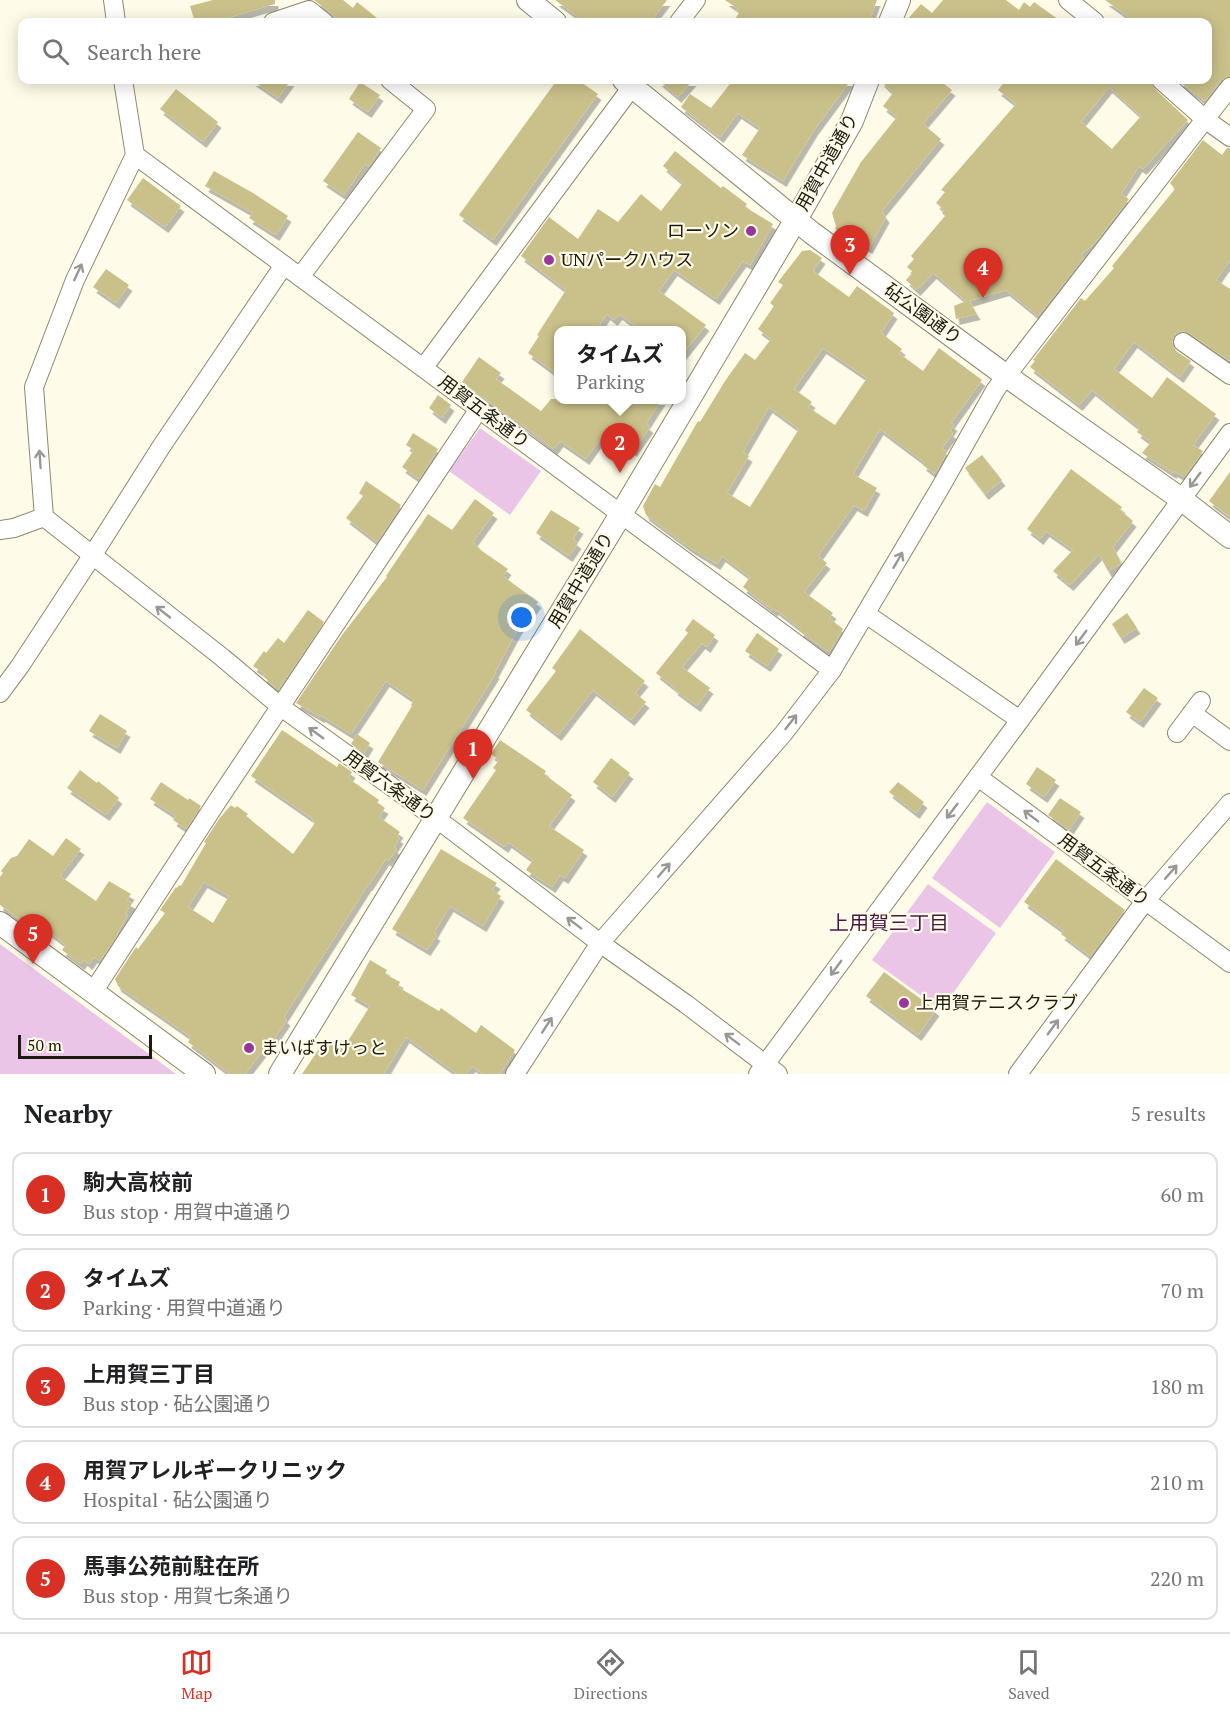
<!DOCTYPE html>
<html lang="en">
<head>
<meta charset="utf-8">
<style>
	body { margin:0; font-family:"PT Serif","Noto Sans JP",serif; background:#f2f2f2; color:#202124 }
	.scale { position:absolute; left:18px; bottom:15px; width:134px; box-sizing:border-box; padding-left:6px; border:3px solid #1d1a0f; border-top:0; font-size:16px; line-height:21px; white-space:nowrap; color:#1d1a0f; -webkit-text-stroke:4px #fefbe8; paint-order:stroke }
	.you { position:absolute; left:522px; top:618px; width:21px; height:21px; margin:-15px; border:4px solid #fff; border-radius:50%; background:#1a73e8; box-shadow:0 0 0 9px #1a73e833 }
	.badge { display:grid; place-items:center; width:39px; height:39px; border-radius:50%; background:#d93025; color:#fff; font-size:20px; font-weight:700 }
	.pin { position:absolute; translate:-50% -50px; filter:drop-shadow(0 2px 3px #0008) }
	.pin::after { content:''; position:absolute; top:32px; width:21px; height:18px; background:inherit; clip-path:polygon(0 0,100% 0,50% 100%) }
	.popup { position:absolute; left:554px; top:326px; width:132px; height:78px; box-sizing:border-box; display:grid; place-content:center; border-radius:12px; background:#fff; filter:drop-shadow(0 2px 4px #0005); font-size:20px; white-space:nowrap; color:#757577 }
	.popup b { font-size:22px; color:#202124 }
	.popup::after { content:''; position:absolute; left:50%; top:100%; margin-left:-12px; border:12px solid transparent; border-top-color:#fff }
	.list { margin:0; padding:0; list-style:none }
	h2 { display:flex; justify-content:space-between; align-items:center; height:78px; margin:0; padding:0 24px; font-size:26px }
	h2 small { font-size:20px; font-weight:400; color:#757577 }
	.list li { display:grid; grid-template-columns:39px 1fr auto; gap:18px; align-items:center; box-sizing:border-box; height:84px; margin:0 12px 12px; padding:0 12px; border:2px solid #e0e0e0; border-radius:12px }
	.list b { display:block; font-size:22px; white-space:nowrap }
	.list p { margin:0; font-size:20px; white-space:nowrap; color:#757577 }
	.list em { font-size:20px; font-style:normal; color:#757577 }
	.icon { flex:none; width:33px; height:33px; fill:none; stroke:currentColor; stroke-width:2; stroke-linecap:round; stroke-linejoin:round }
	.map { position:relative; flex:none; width:1230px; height:1074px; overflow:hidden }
	.search { position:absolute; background:#fff; box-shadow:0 3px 15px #0003; left:18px; right:18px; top:18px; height:66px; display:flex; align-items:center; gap:15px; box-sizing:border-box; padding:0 21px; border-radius:12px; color:#757577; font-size:22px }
	.sheet { height:558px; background:#fff }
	nav { display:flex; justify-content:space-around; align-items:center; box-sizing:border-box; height:84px; border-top:2px solid #e0e0e0; background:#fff; font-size:16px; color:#757577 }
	nav a { display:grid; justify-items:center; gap:3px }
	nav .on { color:#d93025 }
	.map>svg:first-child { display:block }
	.green { fill:#eac5e8 }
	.building { fill:#cac08a; fill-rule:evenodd; filter:url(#shadow) }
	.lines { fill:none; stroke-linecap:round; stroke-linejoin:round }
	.minor-casing { stroke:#8d876b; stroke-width:20 }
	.tertiary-casing { stroke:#8d876b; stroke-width:24 }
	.minor { stroke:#fff; stroke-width:18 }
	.tertiary { stroke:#fff; stroke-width:22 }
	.oneway { stroke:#999893 }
	.poi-dot { fill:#9a359a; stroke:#fefbe8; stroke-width:2 }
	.labels { text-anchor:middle; stroke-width:4.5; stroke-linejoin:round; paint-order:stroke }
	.street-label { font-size:18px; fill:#1d1a0f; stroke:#fefbe8 }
	.poi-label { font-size:18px; fill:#1d1a0f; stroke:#fefbe8; text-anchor:start }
	.neighbourhood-label { font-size:20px; fill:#471646; stroke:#fefbe8 }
</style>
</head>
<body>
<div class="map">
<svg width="1230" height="1074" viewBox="0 0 1230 1074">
	<defs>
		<filter id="shadow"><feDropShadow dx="3.5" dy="6" stdDeviation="0" flood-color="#0004"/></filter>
	</defs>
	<rect width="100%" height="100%" fill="#fefbe8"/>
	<g class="green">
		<polygon points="480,428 541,471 510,515 449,471"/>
		<polygon points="987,802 1055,852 1000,928 932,878"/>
		<polygon points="928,884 996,933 941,1010 872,960"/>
		<polygon points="0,944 176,1074 0,1074"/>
	</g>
	<g class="building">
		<polygon points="213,0 275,0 275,4 220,20 221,22 195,22 190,6"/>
		<polygon points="314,0 343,0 353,8 357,2 382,22 339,22 331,13"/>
		<polygon points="555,0 667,0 650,22 585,22"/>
		<polygon points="725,0 877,0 869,22 733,22 739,13 736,11 738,9"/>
		<polygon points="943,0 1006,0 1019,10 1024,2 1030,7 1034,2 1062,22 905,22 921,4 932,13"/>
		<polygon points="1105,0 1230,0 1230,76 1221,80 1205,101 1177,80 1208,80 1208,22 1136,22"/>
		<polygon points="252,80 291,80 278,98"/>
		<polygon points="557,80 578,80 598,94 493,240 459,215"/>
		<polygon points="658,80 693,80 678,97"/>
		<polygon points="733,80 851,80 814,130 783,181 742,155 760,128 738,113 720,137 681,107 690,94 711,108"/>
		<polygon points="881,80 939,80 952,90 923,124 941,139 882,211 886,217 869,248 835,229 836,226 832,213 861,162 897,117 883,106 893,93 881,81"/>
		<path d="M1006,80H1150L1154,88L1188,120L1143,169L1139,166L1121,194L1129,199L1094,244L1081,254L1084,257L1038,316L1006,290L969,301L977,314L956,319L954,306L966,301L933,273L917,290L906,280L913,272L907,267L914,259L911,256L945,216L942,213L944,210L936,203L945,192L941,190L1016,104L998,90ZM1109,87L1141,116L1112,149L1081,122Z"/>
		<polygon points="360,82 380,95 368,112 349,99"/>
		<polygon points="176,89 218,122 203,142 160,109"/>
		<polygon points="358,132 381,148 368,167 365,164 344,195 323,181"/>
		<polygon points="1203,140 1222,155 1227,148 1230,148 1230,260 1216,280 1230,289 1230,361 1189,333 1183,331 1179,332 1174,335 1172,342 1173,346 1176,351 1191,361 1180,377 1134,342 1114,369 1152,398 1167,377 1216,414 1193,445 1203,451 1184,477 1174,471 1173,473 1142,453 1151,442 1137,432 1140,428 1092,390 1079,405 1030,367 1035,361 1033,360 1081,298 1085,301 1114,268 1112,266 1175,189 1170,183"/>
		<polygon points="675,151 721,188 723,186 747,204 745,207 773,224 750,265 743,261 716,299 674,270 659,291 706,325 681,356 681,330 640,330 619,314 614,320 607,314 596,330 558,330 558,375 528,353 539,336 537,335 566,290 521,256 549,217 578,239 598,209 618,222 641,194 661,211 683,183 663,166"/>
		<polygon points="214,171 253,193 288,216 276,235 249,218 253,213 205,186"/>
		<polygon points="143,178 181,206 165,227 127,200"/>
		<path d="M810,250L822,258L813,271L849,297L857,286L894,313L881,333L902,349L899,353L900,354L923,371L939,348L982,380L951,423L954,425L950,431L953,433L942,448L947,452L935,474L923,465L924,462L880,429L853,474L877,488L864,511L854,505L818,556L827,563L804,592L833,613L829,618L843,629L829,652L799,631L801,629L775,609L774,611L743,587L750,577L722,556L717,564L689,547L646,515L643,506L655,484L660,487L698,421L700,422L725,381L745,353L755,360L771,339L758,329L774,306L770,303L783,285L778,282L802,251ZM823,348L867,378L835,425L808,407L812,402L794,389ZM769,407L799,429L750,507L727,493L749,456L743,452L748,443Z"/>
		<polygon points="106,269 129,285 116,303 93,287"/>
		<polygon points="479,357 501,373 496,379 541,411 551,399 662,399 646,424 650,427 633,451 631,449 627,454 602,436 586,459 560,441 554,449 515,419 514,420 462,382"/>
		<polygon points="438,395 451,405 442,418 429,408"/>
		<polygon points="413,433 438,449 419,479 402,467 414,450 406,445"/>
		<polygon points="982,455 1002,480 985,494 965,468"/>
		<polygon points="1071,469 1122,507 1120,510 1133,521 1113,547 1121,563 1120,564 1108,571 1099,554 1070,585 1053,571 1073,550 1046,531 1040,539 1027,529"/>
		<polygon points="1230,472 1230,517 1209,501"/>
		<polygon points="366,481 401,505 377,542 346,518 363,496 359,493"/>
		<polygon points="475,499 494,513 473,542 482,551 508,569 503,576 538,602 518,629 495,672 496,673 423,790 378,762 412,706 411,705 414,700 386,681 351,734 322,716 321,717 296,703 342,635 387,577 386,576 428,514 452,530"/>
		<polygon points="551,510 580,528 573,539 578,543 569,556 536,533"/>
		<polygon points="308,610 324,622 278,690 263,676 265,674 253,666 264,651 266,653 278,638 284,643"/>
		<polygon points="1127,613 1137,628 1121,638 1112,624"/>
		<polygon points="693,619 715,635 707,647 702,643 682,667 710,688 697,706 674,689 675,688 656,673 688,633 685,630"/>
		<polygon points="580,629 645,681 635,693 646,702 631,720 593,690 558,735 526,710 556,671 552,668"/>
		<polygon points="757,633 779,649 767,666 745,651"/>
		<polygon points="1144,688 1158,698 1140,722 1126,712"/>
		<polygon points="100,714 127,731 117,748 89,731"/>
		<path d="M282,730L337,767L339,763L352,772L348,778L379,800L377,803L385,808L379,817L400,832L397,836L400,838L394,847L397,849L388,861L386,859L369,885H368L284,1017L287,1020L274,1039L273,1038L245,1074H230L188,1042L191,1037L118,986L115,979L136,947L138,949L165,913L160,910L176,887L177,888L179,885L181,886L206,843L204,842L219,819L231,805L235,808L237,806L248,814L246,816L293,854L315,823L312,821L313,819L251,776ZM204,882L229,896L213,923L188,907Z"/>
		<polygon points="357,734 370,743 364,753 351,744"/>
		<polygon points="500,740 546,771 544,774 572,795 549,826 584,850 565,878 560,875 552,887 526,870 533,860 508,842 505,847 463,818 496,770 493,768 499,760 491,754"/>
		<polygon points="611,758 630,773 612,797 593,782"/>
		<polygon points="1037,767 1056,780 1044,797 1026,784"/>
		<polygon points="80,770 97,783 98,781 119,798 106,815 67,788"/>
		<polygon points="161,782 188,800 189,798 201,806 186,829 173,820 176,816 150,799"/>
		<polygon points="898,782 924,802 916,813 889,792"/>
		<polygon points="1060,798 1081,812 1069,830 1048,815"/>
		<polygon points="66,838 81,849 60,876 96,901 109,881 131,894 127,900 132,903 125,914 128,915 117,933 118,934 100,961 94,957 89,964 84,960 81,964 62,950 66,945 30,917 26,924 0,905 0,877 3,873 1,871 11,858 17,856 29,839 53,856"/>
		<polygon points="441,849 497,883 492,890 501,896 483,926 450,906 434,933 437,935 427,950 392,929"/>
		<polygon points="1056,859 1125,910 1090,956 1061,934 1064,931 1024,902"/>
		<polygon points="370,960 387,970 385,974 400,982 398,987 439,1011 441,1008 476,1033 481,1025 515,1050 500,1074 483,1074 472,1066 466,1074 457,1074 406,1037 384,1074 302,1074 325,1040 336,1047 337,1045 343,1049 370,1006 351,995"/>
		<polygon points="884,972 936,1010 918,1035 866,996"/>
	</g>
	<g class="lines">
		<g class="minor-casing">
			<g id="minor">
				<polyline points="113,0 116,22"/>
				<polyline points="1068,0 1095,22"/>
				<polyline points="273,22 309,10 324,22"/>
				<polyline points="679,22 696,0"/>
				<polyline points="1161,80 1206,120 1230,137"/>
				<polyline points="135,155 832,670"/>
				<polyline points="300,277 426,109 390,80"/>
				<polyline points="1183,342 1230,375"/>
				<polyline points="424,367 637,80"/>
				<polyline points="44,517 34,387 75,280 135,155 123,80"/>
				<polyline points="0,530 14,528 44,517 223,658 281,707 449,828 600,943 686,1004 778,1074"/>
				<polyline points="866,614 1020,720"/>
				<polyline points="0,693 20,666 92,556 161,447 284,265"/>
				<polyline points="1192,713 1230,741"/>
				<polyline points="1177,733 1201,701"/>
				<polyline points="978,777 1230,963"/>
				<polyline points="93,992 218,800 479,409"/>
				<polyline points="515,1074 600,943 783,734 832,670 940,488 996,389 1230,87"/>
				<polyline points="758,1074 1020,720 1230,433"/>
				<polyline points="1018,1074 1145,901 1230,803"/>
			</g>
		</g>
		<g class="tertiary-casing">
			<g id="tertiary">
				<polyline points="528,0 555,22"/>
				<polyline points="890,22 899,0"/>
				<polyline points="624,80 812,233 1005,375 1181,499 1230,537"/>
				<polyline points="0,923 204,1074"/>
				<polyline points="280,1074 621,514 805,204 852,121 868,80"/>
			</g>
		</g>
		<use href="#minor" class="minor"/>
		<use href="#tertiary" class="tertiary"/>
	</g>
	<defs><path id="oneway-shaft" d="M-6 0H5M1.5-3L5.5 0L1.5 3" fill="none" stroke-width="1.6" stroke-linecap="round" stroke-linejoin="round" transform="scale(1.5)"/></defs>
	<g class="oneway">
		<use href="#oneway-shaft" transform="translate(78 272) rotate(-65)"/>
		<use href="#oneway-shaft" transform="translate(40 459) rotate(-94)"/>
		<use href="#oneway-shaft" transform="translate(1195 480) rotate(126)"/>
		<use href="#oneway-shaft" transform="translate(898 560) rotate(-60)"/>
		<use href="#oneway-shaft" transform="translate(163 612) rotate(-142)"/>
		<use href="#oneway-shaft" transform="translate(1081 638) rotate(126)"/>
		<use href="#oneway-shaft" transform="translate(791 722) rotate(-52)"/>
		<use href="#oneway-shaft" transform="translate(316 733) rotate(-144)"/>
		<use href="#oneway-shaft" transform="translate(952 811) rotate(127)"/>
		<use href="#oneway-shaft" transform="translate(1031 816) rotate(-143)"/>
		<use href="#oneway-shaft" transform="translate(664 870) rotate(-49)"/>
		<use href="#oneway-shaft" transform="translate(1171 872) rotate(-49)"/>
		<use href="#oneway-shaft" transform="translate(574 923) rotate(-143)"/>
		<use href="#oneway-shaft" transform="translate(836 968) rotate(126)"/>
		<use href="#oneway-shaft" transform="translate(547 1025) rotate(-57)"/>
		<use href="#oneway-shaft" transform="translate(1053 1027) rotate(-54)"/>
		<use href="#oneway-shaft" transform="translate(732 1039) rotate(-143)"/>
	</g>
	<g class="poi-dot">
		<circle cx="751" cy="231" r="6"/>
		<circle cx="549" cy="260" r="6"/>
		<circle cx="904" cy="1003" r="6"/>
		<circle cx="249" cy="1048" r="6"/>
	</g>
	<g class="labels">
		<g class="street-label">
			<text transform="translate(827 162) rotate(-61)" y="6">用賀中道通り</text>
			<text transform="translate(923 314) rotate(36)" y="6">砧公園通り</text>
			<text transform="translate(484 412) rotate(37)" y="6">用賀五条通り</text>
			<text transform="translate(581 580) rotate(-59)" y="6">用賀中道通り</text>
			<text transform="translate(390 786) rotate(36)" y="6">用賀六条通り</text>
			<text transform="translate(1104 870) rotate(37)" y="6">用賀五条通り</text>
		</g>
		<g class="poi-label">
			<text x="739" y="237" text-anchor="end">ローソン</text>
			<text x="561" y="266">UNパークハウス</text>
			<text x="916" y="1009">上用賀テニスクラブ</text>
			<text x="261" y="1054">まいばすけっと</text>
		</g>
		<g class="neighbourhood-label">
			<text x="889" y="930">上用賀三丁目</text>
		</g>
	</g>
</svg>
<div class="scale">50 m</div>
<div class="you"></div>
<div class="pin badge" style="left:473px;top:779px">1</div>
<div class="pin badge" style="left:620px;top:473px">2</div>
<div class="popup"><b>タイムズ</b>Parking</div>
<div class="pin badge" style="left:850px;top:275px">3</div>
<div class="pin badge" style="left:983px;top:298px">4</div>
<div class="pin badge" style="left:33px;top:964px">5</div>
<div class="search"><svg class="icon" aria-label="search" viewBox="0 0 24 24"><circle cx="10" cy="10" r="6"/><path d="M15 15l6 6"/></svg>Search here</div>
</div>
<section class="sheet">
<h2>Nearby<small>5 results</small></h2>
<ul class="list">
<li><span class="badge">1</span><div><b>駒大高校前</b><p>Bus stop · 用賀中道通り</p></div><em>60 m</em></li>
<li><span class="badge">2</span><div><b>タイムズ</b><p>Parking · 用賀中道通り</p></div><em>70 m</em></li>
<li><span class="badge">3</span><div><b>上用賀三丁目</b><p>Bus stop · 砧公園通り</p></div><em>180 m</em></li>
<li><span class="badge">4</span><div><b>用賀アレルギークリニック</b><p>Hospital · 砧公園通り</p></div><em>210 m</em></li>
<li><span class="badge">5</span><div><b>馬事公苑前駐在所</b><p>Bus stop · 用賀七条通り</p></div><em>220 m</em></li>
</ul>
</section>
<nav>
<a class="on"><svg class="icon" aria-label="map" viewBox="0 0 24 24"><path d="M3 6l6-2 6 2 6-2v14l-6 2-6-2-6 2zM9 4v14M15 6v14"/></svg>Map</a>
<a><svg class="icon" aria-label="directions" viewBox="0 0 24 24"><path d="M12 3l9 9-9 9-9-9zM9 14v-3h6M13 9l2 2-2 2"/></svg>Directions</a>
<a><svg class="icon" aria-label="saved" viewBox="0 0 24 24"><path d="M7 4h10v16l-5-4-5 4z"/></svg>Saved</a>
</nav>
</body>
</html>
